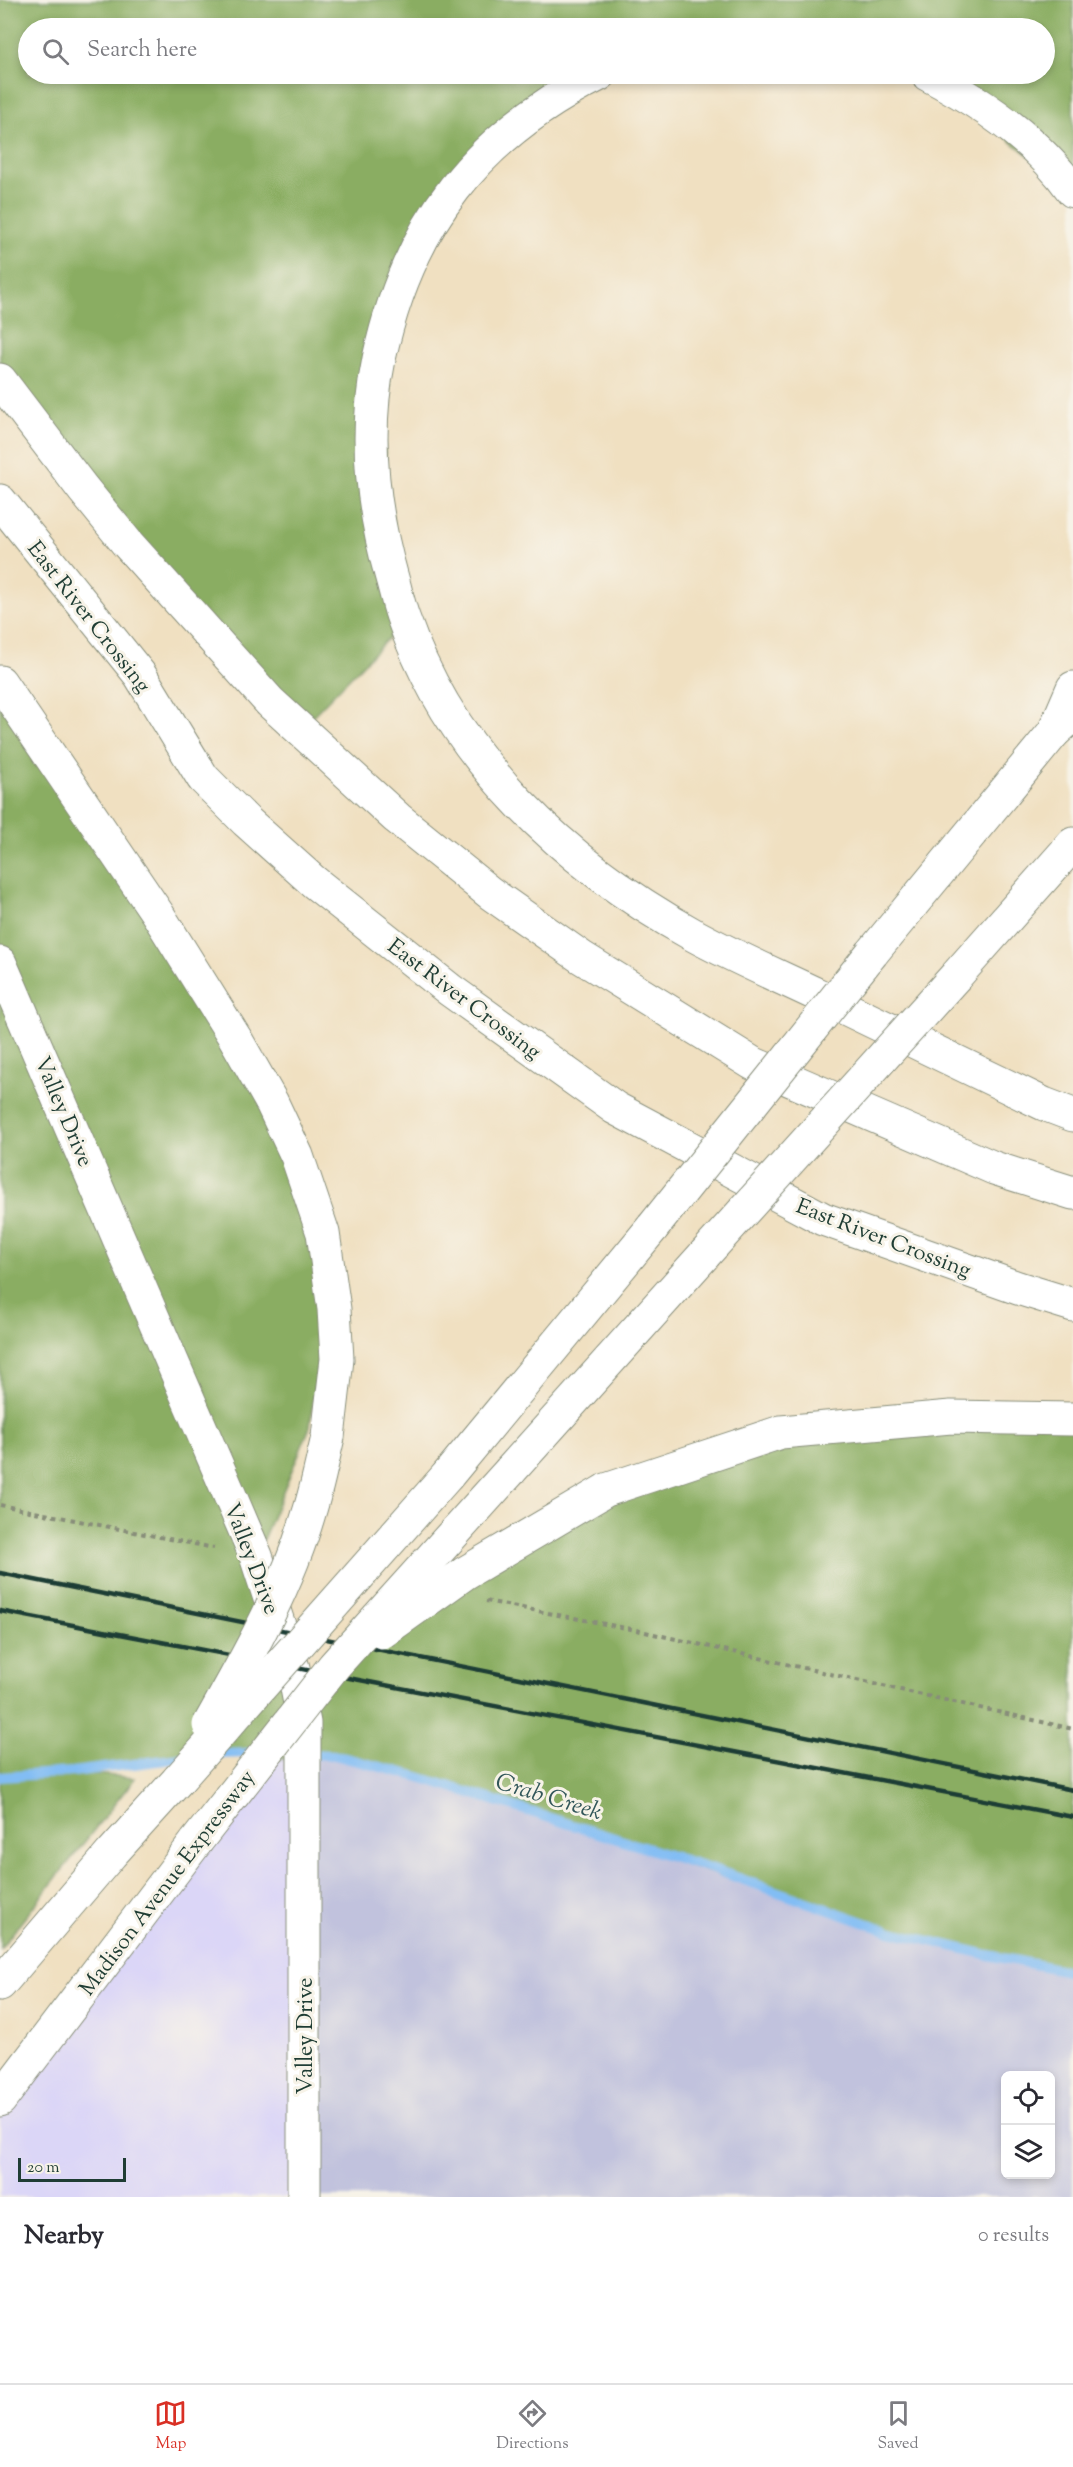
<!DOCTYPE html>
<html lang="en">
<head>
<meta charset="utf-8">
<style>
	body { margin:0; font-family:"Sorts Mill Goudy",serif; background:#f7f7f7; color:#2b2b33 }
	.controls { position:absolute; right:18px; bottom:18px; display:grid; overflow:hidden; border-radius:9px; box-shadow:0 3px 9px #0003 }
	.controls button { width:54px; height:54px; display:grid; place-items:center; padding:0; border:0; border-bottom:2px solid #e1e1e2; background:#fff; color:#2b2b33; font:30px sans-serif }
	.scale { position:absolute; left:18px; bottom:15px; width:108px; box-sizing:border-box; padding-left:6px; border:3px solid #1f3d34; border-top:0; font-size:16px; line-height:21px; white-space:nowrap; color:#1f3d34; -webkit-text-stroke:4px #f7f3e8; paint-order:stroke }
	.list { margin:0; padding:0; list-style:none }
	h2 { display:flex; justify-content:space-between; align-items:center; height:78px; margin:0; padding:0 24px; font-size:26px }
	h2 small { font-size:20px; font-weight:400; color:#7c7c81 }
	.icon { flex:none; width:33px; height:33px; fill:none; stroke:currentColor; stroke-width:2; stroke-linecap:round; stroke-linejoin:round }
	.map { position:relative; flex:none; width:1073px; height:2197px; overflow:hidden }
	.search { position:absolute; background:#fff; box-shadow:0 3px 9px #0003; left:18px; right:18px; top:18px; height:66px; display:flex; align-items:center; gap:15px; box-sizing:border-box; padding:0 21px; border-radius:33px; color:#7c7c81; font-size:22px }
	.sheet { height:186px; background:#fff }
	nav { display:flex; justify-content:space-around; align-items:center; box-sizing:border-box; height:84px; border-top:2px solid #e1e1e2; background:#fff; font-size:16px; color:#7c7c81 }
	nav a { display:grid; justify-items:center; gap:3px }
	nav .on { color:#d93025 }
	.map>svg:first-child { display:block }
	.built { fill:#dbd6f7 }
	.industrial { fill:#c1c2dd; fill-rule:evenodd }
	.forest { fill:#8aad62; stroke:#54754b; stroke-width:1.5 }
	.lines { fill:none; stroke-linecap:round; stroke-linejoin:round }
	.stream { stroke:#82bdf4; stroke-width:10 }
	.minor-casing { stroke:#888e7a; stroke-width:35 }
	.highway-casing { stroke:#888e7a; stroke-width:35 }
	.path { stroke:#888e7a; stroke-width:4; stroke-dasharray:4.5 4.5; stroke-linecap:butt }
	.minor { stroke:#fff; stroke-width:33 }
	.highway { stroke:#fff; stroke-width:33 }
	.rail { stroke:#1f3d34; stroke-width:4.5 }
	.highway-bridge-casing { stroke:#888e7a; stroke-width:35; stroke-linecap:butt }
	.highway-bridge { stroke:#fff; stroke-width:33 }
	.labels { text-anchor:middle; stroke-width:6; stroke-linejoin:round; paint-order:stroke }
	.street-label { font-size:22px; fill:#1f3d34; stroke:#f7f3e8 }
	.water-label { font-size:24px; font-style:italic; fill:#33575a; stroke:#f7f3e8 }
</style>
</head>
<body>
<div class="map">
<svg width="1073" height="2197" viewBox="0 0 1073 2197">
	<rect width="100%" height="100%" fill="#f7f3e8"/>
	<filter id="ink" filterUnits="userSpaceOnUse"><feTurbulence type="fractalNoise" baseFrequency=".0167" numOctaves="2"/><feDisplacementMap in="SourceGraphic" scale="12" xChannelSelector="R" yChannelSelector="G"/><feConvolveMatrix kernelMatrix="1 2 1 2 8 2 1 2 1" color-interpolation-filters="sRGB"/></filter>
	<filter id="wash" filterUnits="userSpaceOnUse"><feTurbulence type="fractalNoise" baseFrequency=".008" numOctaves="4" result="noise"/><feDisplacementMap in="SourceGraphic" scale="24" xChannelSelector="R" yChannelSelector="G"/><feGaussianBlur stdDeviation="1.35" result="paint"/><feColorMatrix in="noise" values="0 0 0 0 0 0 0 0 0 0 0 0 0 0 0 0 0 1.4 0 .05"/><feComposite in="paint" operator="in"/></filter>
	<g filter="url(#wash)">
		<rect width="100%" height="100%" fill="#f0e0c1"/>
		<polygon class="built" points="268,1749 304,1762 304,2197 0,2197 0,2093"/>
		<path class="industrial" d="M334,1755L419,1777L710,1868L889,1931L988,1955L1073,1972V2197H304V1762ZM1006,2076H1050V2174H1006Z"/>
		<g class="forest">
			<polygon points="0,0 1073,0 1073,191 927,74 1044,74 1044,28 28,28 28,74 600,74 466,172 376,375 404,622 300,729 0,380"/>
			<polygon points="0,682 297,1156 325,1310 310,1427 256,1556 301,1707 334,1666 606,1490 781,1432 1073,1419 1073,1972 988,1955 889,1931 419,1777 334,1755 305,1752 304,1762 227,1752 77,1772 135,1778 0,1949"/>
		</g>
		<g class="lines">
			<g class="stream">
				<polyline points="212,1754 259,1753"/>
				<polyline points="308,1754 334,1755 419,1777 710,1868 889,1931 988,1955 1073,1972"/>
				<polyline points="0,1777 73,1772 188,1757"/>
			</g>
		</g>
	</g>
	<g filter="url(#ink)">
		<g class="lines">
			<g class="minor-casing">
				<polyline id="minor" points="0,963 256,1556 293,1668 304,1723 304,2197"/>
			</g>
			<g class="highway-casing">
				<g id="highway">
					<path d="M600,74C477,135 408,224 379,359C364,431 372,508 392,578C396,592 399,607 404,620C452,758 567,865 692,934C732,956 776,975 818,995C893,1031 968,1068 1044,1104L1073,1115"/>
					<path d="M927,74C981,102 1037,140 1073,191"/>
					<polyline points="0,380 83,489 127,543 270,702 397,818 490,893 581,957 752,1063 994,1168 1073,1193"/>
					<polyline points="0,501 140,675 203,778 246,821 314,882 450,990 615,1108 823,1219 1018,1288 1073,1305"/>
					<polyline points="0,682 157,913 235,1038 272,1103 297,1156 323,1233 334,1309 337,1359 328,1437"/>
					<polyline points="1054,732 1073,688"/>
					<polyline points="872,953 1054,732 1073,715"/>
					<polyline points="956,976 1073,844"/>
					<polyline points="510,1471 705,1254"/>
					<polyline points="448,1475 653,1227"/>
					<polyline points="606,1490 781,1432 951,1417 1073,1419"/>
					<polyline points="0,1984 111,1854 179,1779"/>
					<polyline points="0,2100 196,1842"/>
				</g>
			</g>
			<g class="path">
				<polyline points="0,1505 214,1548"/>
				<polyline points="486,1601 636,1630 1073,1729"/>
			</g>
			<use href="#minor" class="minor"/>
			<use href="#highway" class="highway"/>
			<g class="rail">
				<polyline points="0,1573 1073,1790"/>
				<polyline points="0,1611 1073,1817"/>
			</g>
			<g class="highway-bridge-casing">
				<g id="highway-bridge">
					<polyline points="653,1227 872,953"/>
					<polyline points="705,1254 956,976"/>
					<polyline points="382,1632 465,1573 606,1490"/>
					<path d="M209,1725C247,1657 287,1588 309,1513C317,1488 322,1462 328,1437"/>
					<polyline points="179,1779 448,1475"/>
					<polyline points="196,1842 334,1666 510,1471"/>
				</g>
			</g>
			<use href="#highway-bridge" class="highway-bridge"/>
		</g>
	</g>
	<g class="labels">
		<g class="street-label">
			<text transform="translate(90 616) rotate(52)" y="8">East River Crossing</text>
			<text transform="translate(465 998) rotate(37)" y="8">East River Crossing</text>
			<text transform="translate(65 1111) rotate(67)" y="8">Valley Drive</text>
			<text transform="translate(884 1237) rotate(21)" y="8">East River Crossing</text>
			<text transform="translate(253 1558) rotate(69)" y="8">Valley Drive</text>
			<text transform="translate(166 1882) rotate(-53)" y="8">Madison Avenue Expressway</text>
			<text transform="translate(304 2036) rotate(-90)" y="8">Valley Drive</text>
		</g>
		<g class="water-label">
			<text transform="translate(549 1796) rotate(17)" y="8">Crab Creek</text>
		</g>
	</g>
</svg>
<div class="controls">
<button><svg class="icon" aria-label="locate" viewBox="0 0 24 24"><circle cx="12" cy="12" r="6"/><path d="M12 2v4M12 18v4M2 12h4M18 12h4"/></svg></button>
<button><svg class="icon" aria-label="layers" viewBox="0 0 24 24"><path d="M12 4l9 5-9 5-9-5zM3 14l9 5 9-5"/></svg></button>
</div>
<div class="scale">20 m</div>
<div class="search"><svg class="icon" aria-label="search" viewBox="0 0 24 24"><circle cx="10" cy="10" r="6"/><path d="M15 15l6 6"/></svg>Search here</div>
</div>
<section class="sheet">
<h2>Nearby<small>0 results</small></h2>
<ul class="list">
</ul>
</section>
<nav>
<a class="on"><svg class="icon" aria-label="map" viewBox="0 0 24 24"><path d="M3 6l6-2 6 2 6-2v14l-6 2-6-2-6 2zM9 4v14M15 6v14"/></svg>Map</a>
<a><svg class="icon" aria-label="directions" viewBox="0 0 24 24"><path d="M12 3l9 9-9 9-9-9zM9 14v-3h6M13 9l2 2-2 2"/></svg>Directions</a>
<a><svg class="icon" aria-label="saved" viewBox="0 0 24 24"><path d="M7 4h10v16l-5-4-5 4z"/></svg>Saved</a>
</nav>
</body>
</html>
